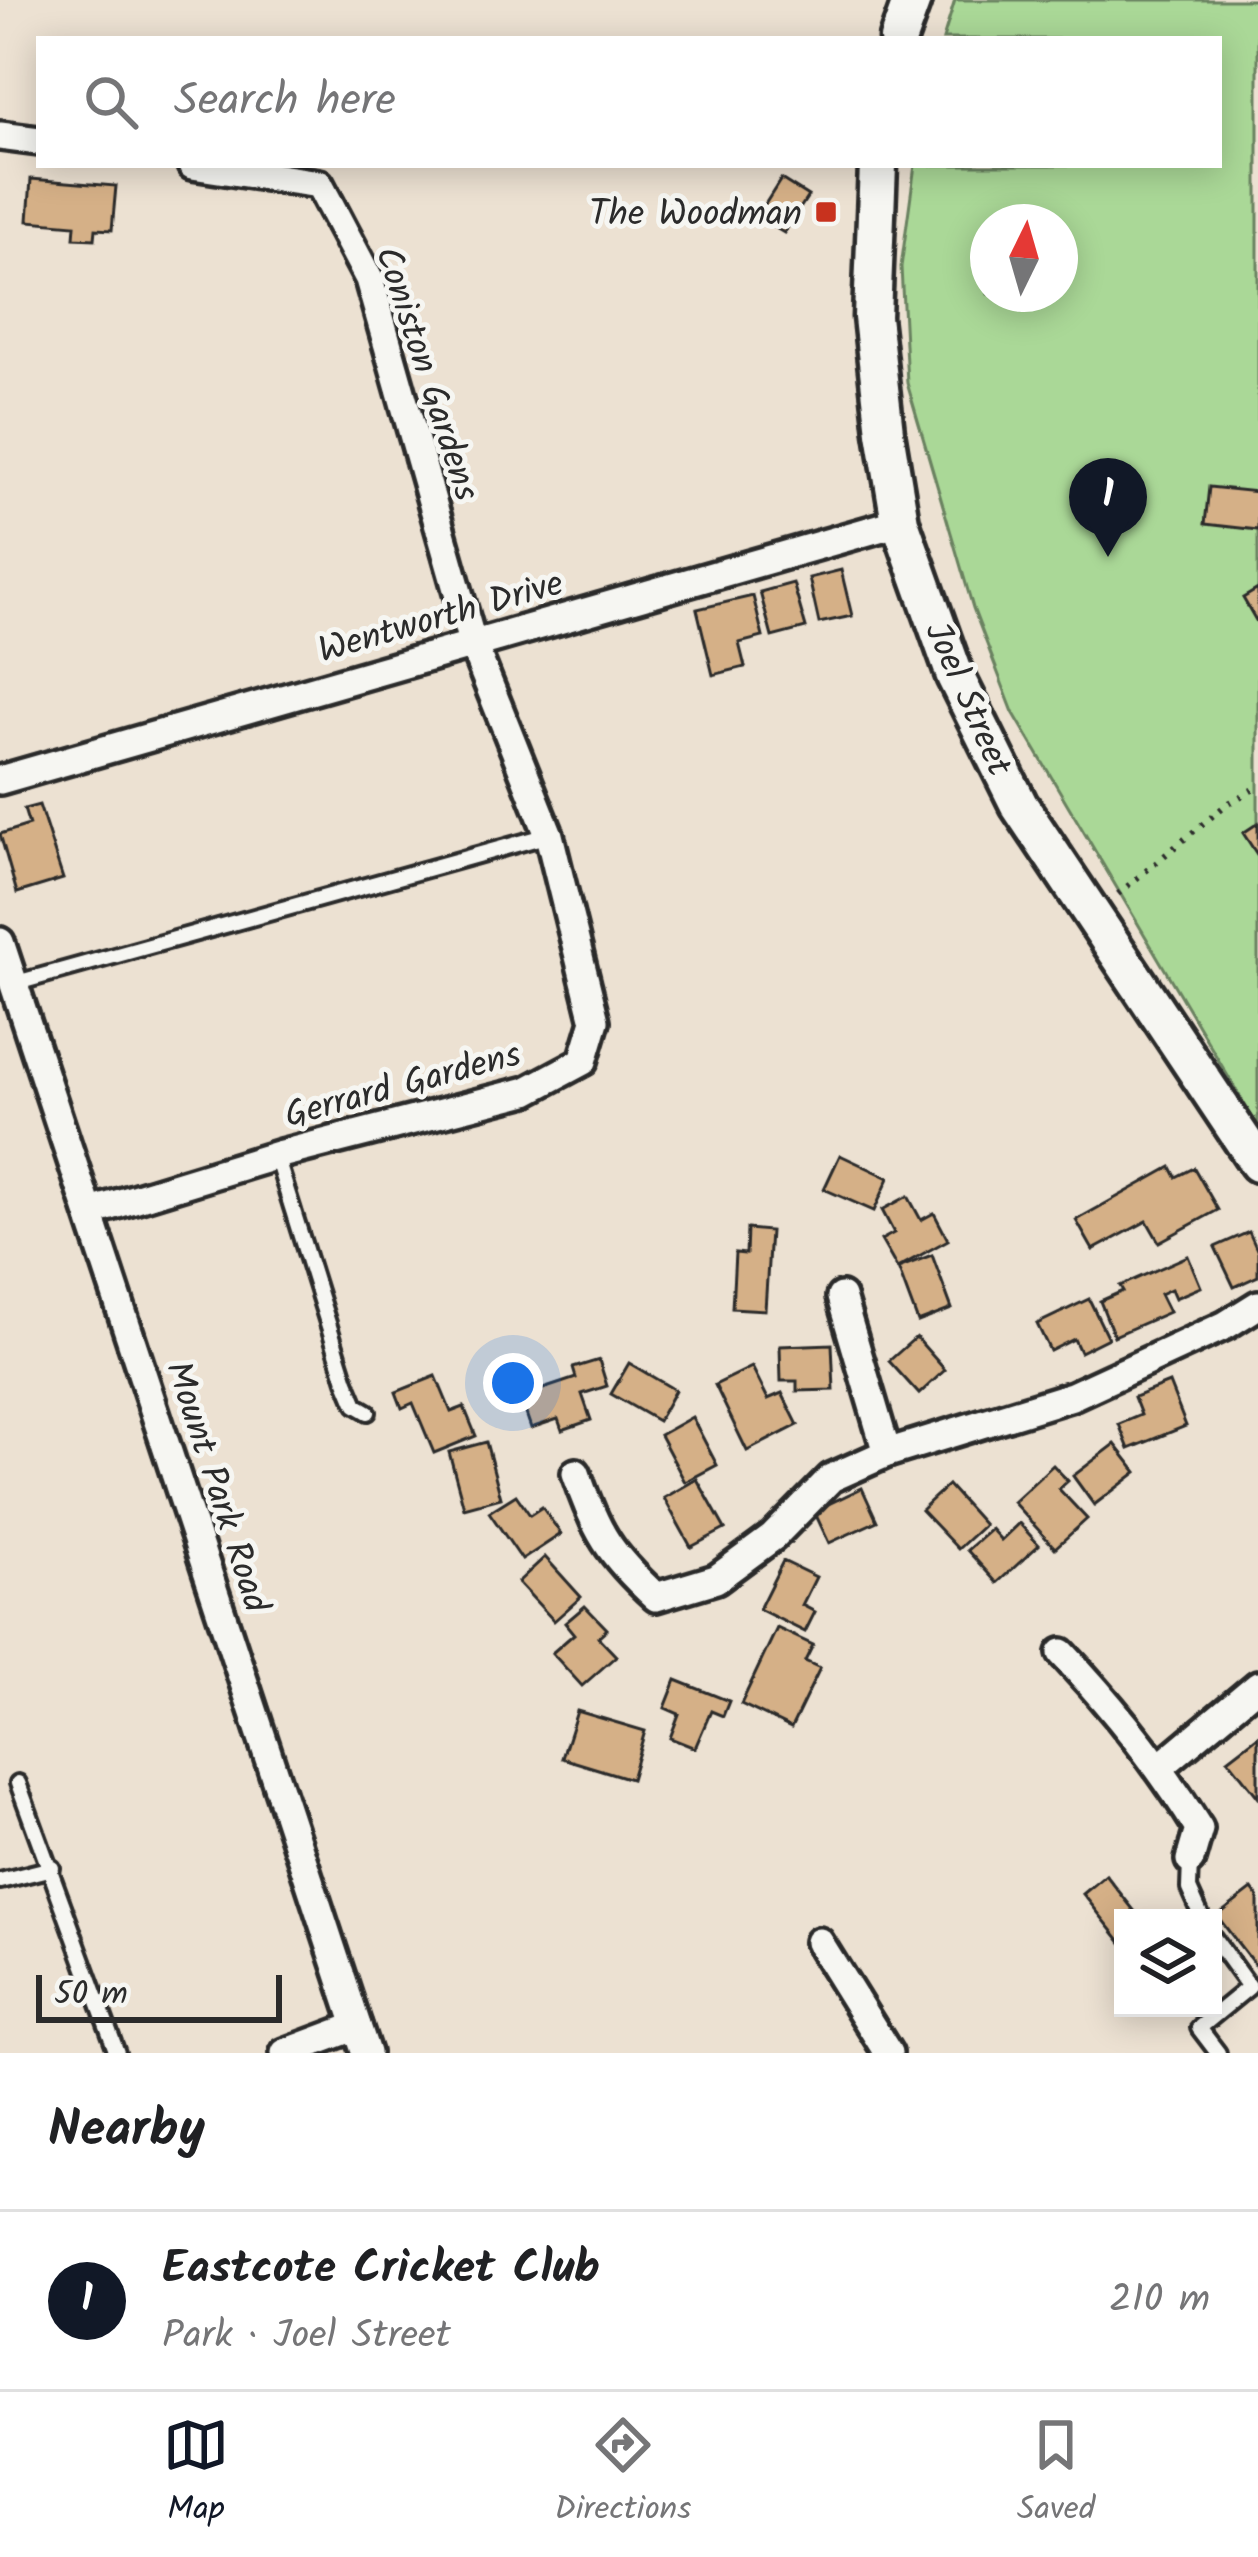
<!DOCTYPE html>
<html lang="en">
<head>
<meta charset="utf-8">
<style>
	body { margin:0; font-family:Kalam,sans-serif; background:#f2f2f2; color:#202124 }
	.controls { position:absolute; right:36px; bottom:36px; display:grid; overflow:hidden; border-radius:0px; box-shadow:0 6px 30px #0003 }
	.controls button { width:108px; height:108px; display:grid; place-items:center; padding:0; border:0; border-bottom:3px solid #e0e0e0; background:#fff; color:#202124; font:60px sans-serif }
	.compass { position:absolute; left:970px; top:204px; width:108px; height:108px; border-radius:50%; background:#fff; box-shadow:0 6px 30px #0003; rotate:5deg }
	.scale { position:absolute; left:36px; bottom:30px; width:246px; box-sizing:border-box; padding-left:12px; border:6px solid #2b2b2b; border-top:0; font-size:33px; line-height:42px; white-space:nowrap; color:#2b2b2b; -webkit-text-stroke:9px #f6f6f2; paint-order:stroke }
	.you { position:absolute; left:513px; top:1383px; width:42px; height:42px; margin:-30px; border:9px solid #fff; border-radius:50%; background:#1a73e8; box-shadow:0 0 0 18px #1a73e833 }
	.badge { display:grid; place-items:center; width:78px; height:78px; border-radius:50%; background:#111827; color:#fff; font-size:39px; font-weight:700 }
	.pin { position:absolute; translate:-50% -99px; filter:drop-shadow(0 3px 6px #0008) }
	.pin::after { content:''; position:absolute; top:63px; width:42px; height:36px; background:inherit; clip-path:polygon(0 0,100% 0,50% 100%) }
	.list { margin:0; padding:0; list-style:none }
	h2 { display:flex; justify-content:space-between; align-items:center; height:156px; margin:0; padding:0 48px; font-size:51px }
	h2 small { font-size:39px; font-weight:400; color:#757577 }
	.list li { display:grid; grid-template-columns:78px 1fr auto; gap:36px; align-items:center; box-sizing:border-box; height:180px; padding:0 48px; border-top:3px solid #e0e0e0 }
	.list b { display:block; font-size:45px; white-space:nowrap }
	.list p { margin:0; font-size:39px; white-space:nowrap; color:#757577 }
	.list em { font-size:39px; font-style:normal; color:#757577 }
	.icon { flex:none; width:66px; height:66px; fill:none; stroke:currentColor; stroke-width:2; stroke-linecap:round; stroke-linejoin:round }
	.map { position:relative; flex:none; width:1258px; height:2053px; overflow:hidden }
	.search { position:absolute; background:#fff; box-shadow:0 6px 30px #0003; left:36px; right:36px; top:36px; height:132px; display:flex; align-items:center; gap:30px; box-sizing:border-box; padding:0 42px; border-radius:0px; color:#757577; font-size:45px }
	.sheet { height:336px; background:#fff }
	nav { display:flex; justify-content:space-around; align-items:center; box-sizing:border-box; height:168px; border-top:3px solid #e0e0e0; background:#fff; font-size:33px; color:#757577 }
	nav a { display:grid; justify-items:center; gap:6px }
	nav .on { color:#111827 }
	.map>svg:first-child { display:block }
	.green { fill:#aad897; stroke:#6a8261; stroke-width:3; fill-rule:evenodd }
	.building { fill:#d5b087; stroke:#2b2b2b; stroke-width:3 }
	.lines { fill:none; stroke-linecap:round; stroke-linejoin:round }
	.lane-casing { stroke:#2b2b2b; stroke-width:22 }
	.street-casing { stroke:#2b2b2b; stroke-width:36 }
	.secondary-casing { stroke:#2b2b2b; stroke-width:45 }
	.path { stroke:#2b2b2b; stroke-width:6; stroke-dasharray:3 9; stroke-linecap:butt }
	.lane { stroke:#f6f6f2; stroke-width:14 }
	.street { stroke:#f6f6f2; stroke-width:27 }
	.secondary { stroke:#f6f6f2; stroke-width:36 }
	.poi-dot { fill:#c8321e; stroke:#f6f6f2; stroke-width:4.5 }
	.labels { text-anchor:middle; stroke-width:10; stroke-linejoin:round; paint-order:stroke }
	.poi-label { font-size:36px; fill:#2b2b2b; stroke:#f6f6f2; text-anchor:end }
	.street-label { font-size:36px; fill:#2b2b2b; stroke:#f6f6f2 }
</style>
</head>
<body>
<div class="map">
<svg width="1258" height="2053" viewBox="0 0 1258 2053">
	<rect width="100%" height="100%" fill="#ece1d2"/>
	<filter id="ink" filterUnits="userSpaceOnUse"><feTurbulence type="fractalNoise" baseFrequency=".00833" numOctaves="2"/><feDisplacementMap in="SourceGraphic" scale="24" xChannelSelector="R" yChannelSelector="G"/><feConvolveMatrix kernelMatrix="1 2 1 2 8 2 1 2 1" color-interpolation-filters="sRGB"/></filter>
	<g filter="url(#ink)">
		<path class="green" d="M955,0H1258V1127L1013,712L973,608L907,383L901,267L915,165H1219V39H943ZM988,222H1060V294H988Z"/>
		<g class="building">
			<polygon points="31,179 116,186 112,230 96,229 95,239 74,238 75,225 28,221"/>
			<polygon points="781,179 808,196 784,233 757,217"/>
			<polygon points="1209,487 1258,492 1258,530 1205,524"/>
			<polygon points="841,570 852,616 819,623 809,578"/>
			<polygon points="793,583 806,628 772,637 760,592"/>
			<polygon points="1258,589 1258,624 1243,598"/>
			<polygon points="753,596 763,637 739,643 745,667 713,675 697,609"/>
			<polygon points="39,805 63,879 17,893 0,834 29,825 24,809"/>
			<polygon points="1258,823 1258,856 1243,833"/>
			<polygon points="840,1155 889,1178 874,1211 824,1189"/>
			<polygon points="1171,1167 1176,1177 1194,1168 1218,1210 1159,1242 1147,1221 1093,1250 1076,1220"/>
			<polygon points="908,1196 921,1220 934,1213 948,1240 897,1268 881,1240 894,1233 882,1210"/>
			<polygon points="747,1229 770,1231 765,1310 732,1308 735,1253 746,1254"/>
			<polygon points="1249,1232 1258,1252 1258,1276 1234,1287 1215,1247"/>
			<polygon points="932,1255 952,1309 918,1322 898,1268"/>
			<polygon points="1188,1256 1201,1287 1175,1298 1171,1289 1160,1294 1169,1312 1114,1336 1100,1301 1123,1291 1120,1286"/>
			<polygon points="1089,1299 1108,1338 1080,1352 1074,1339 1050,1351 1037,1324"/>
			<polygon points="916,1337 945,1370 919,1394 889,1361"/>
			<polygon points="832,1344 834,1390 797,1391 797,1381 781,1381 780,1346"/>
			<polygon points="599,1360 607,1386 582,1394 591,1420 562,1430 558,1419 531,1428 517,1387 537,1381 540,1390 576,1378 573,1368"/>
			<polygon points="629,1363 675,1390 658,1421 611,1394"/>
			<polygon points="752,1367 768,1399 782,1393 798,1425 747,1451 715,1385"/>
			<polygon points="436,1376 451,1412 464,1407 476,1436 434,1453 413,1403 402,1408 396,1392"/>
			<polygon points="1169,1383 1186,1426 1129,1449 1119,1424 1141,1415 1134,1397"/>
			<polygon points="692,1417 717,1465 685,1482 660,1435"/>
			<polygon points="486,1442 501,1498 464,1508 449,1452"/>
			<polygon points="1115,1444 1137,1472 1094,1505 1073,1476"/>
			<polygon points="1053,1465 1068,1481 1059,1489 1087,1519 1055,1548 1013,1502"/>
			<polygon points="697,1479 725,1529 691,1547 664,1498"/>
			<polygon points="948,1485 984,1525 958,1549 921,1510"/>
			<polygon points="862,1488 877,1521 829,1543 814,1511"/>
			<polygon points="516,1495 530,1515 542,1507 561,1534 522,1560 489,1512"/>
			<polygon points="1019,1523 1039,1545 997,1583 967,1550 991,1529 1001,1540"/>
			<polygon points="545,1557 581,1597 554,1621 518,1582"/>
			<polygon points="783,1561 816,1577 802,1605 815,1612 805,1632 759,1609"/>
			<polygon points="585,1606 607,1629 598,1637 616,1656 582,1686 552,1653 574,1634 565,1623"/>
			<polygon points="777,1628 813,1645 805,1661 820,1668 791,1728 741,1704"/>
			<polygon points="676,1680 729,1701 723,1716 711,1711 695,1748 670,1738 679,1714 665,1708"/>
			<polygon points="577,1711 645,1731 631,1779 562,1758"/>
			<polygon points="1258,1736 1258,1797 1228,1759"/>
			<polygon points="1106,1875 1140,1918 1123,1918 1123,1944 1083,1894"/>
			<polygon points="1252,1889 1258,1897 1258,1969 1217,1916"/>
		</g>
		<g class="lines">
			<g class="lane-casing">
				<g id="lane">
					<polyline points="13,984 549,835"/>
					<polyline points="276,1156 346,1381 356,1405 368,1412"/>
					<polyline points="18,1783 117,2053"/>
					<polyline points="1190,1860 1189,1889 1202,1918"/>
					<polyline points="0,1881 52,1868"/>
					<polyline points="1213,1937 1249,1987 1199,2028 1218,2053"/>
				</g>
			</g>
			<g class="street-casing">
				<g id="street">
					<polyline points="0,136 39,141"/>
					<polyline points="0,780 900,522"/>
					<polyline points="0,942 366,2053"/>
					<polyline points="91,1212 281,1154 527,1091 583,1061 595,1021 549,835 472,642 369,279 319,184 192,165"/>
					<polyline points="841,1297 887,1453"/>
					<path d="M576,1473C596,1532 609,1554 656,1597L716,1579L773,1537L831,1478L887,1453L1072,1396L1226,1325L1258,1305"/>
					<path d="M1062,1653C1114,1708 1159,1764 1199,1829L1190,1860"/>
					<polyline points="1160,1767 1258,1685"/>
					<polyline points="819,1942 888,2053"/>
					<polyline points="285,2053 357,2026"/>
				</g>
			</g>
			<g class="secondary-casing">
				<g id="secondary">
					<polyline points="898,39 912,0"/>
					<polyline points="878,165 872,317 885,432 900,522 955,676 1019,805 1258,1163"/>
				</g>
			</g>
			<polyline class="path" points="1118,894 1227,804 1258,787"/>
			<use href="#lane" class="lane"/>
			<use href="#street" class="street"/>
			<use href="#secondary" class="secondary"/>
		</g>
	</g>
	<rect class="poi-dot" x="814" y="200" width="24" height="24" rx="6"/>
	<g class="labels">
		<g class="poi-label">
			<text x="802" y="225">The Woodman</text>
		</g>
		<g class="street-label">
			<text transform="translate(429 373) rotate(72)" y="13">Coniston Gardens</text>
			<text transform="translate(440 615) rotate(-16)" y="13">Wentworth Drive</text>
			<text transform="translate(970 698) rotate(66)" y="13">Joel Street</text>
			<text transform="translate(402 1083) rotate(-15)" y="13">Gerrard Gardens</text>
			<text transform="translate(219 1486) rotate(72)" y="13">Mount Park Road</text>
		</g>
	</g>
</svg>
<div class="controls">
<button><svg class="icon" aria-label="layers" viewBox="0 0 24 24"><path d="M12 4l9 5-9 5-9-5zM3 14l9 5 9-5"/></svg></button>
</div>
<svg class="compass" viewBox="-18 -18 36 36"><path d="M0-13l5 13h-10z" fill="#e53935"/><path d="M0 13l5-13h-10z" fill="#757577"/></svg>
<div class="scale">50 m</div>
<div class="you"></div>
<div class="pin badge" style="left:1108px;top:557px">1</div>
<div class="search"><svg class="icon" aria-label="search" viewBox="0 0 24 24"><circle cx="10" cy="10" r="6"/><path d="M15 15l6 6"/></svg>Search here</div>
</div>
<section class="sheet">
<h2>Nearby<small></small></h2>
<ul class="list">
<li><span class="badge">1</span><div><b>Eastcote Cricket Club</b><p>Park · Joel Street</p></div><em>210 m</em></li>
</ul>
</section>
<nav>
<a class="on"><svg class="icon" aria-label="map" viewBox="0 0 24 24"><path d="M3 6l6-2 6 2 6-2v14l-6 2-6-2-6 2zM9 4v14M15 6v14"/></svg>Map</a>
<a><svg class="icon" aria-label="directions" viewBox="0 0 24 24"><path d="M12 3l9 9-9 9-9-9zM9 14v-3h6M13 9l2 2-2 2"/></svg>Directions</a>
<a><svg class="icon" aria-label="saved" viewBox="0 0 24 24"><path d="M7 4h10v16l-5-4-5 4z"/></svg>Saved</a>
</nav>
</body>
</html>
